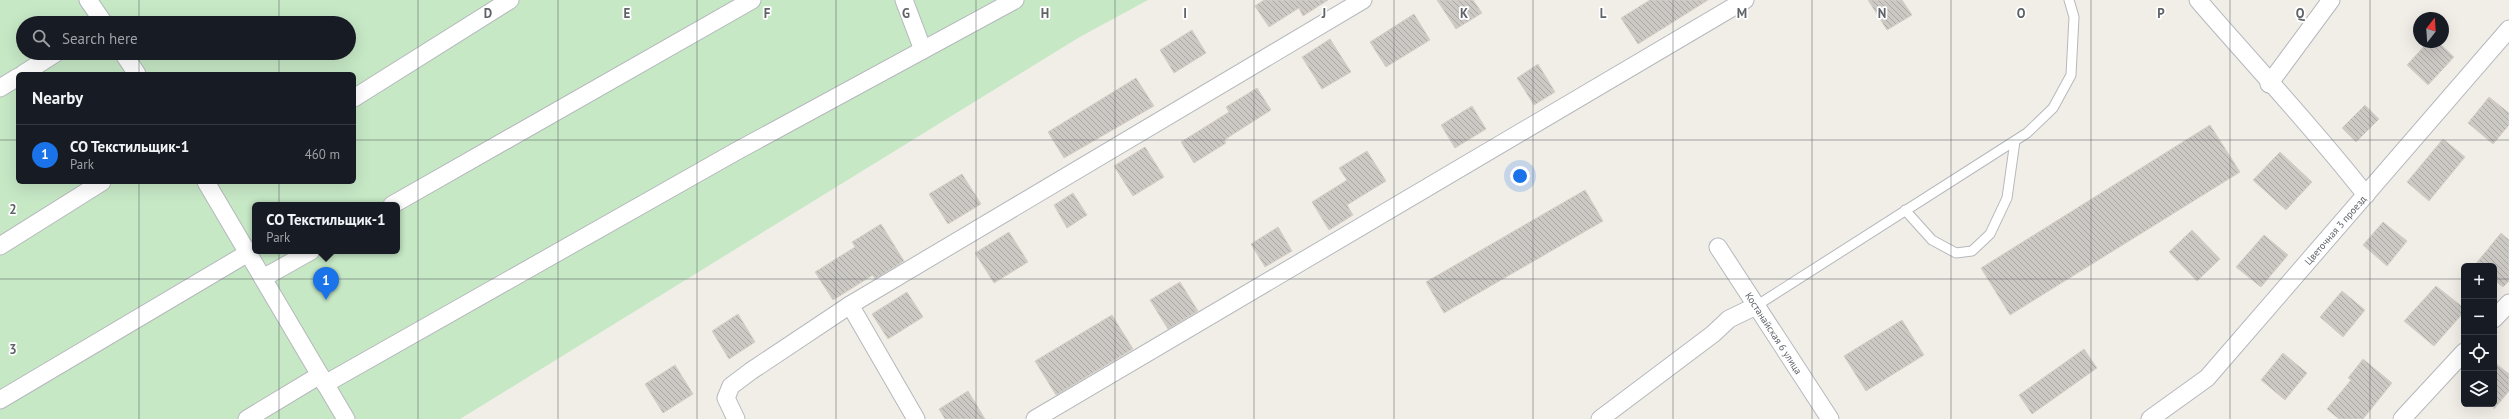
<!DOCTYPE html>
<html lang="en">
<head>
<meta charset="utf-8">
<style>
	body { margin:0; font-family:"PT Sans",sans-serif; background:#242831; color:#f1f3f6 }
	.controls { position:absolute; right:12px; bottom:12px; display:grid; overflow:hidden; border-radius:6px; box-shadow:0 4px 16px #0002 }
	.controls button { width:36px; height:36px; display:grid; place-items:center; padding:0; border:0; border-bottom:1px solid #363941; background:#171b24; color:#f1f3f6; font:20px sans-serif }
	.compass { position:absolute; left:2413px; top:12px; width:36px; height:36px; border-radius:50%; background:#171b24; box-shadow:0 4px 16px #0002; rotate:17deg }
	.you { position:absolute; left:1520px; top:176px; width:14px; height:14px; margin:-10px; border:3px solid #fff; border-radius:50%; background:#1a73e8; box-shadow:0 0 0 6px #1a73e833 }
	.badge { display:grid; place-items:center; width:26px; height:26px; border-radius:50%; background:#1a73e8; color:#fff; font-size:13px; font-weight:700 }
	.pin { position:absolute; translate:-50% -33px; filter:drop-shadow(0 1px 2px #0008) }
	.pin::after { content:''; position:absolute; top:21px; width:14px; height:12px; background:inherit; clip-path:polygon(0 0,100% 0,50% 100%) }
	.popup { position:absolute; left:252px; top:202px; width:148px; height:52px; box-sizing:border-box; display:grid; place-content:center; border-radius:6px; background:#171b24; filter:drop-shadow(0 1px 3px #0005); font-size:13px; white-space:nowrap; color:#9ea1a6 }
	.popup b { font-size:15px; color:#f1f3f6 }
	.popup::after { content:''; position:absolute; left:50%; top:100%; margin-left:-8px; border:8px solid transparent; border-top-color:#171b24 }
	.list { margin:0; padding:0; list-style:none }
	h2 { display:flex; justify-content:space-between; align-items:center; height:52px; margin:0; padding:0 16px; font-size:17px }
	h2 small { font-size:13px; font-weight:400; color:#9ea1a6 }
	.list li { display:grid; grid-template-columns:26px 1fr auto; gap:12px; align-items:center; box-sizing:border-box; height:60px; padding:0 16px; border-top:1px solid #363941 }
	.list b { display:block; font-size:15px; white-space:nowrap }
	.list p { margin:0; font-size:13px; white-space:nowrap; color:#9ea1a6 }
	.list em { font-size:13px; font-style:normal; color:#9ea1a6 }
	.icon { flex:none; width:22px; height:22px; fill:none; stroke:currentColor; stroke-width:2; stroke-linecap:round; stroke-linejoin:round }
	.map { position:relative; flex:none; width:2509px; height:419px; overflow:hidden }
	.search { position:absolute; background:#171b24; box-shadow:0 4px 16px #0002; left:16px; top:16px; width:340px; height:44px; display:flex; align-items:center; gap:10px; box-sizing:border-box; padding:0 14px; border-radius:22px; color:#9ea1a6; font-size:15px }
	.panel { position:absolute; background:#171b24; box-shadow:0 4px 16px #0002; left:16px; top:72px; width:340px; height:112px; border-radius:6px }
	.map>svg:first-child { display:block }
	.garden { fill:#c6e8c5; fill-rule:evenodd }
	.building { fill:url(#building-back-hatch); stroke:#d6d0c6 }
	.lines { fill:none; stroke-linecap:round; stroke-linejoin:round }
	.lane-casing { stroke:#b5b8bc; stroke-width:11 }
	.street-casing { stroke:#b5b8bc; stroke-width:19 }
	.lane { stroke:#fff; stroke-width:9 }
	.street { stroke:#fff; stroke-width:17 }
	.grid { fill:none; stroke:#5f6368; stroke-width:1; stroke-opacity:0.55 }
	.labels { text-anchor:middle; stroke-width:3.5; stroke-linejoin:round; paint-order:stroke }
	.street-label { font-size:10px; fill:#5f6368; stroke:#fff }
	.grid-label { font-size:13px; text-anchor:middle; font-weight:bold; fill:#5f6368; stroke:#fff; stroke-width:3.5; stroke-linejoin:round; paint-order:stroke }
</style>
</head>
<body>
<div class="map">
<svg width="2509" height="419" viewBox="0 0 2509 419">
	<defs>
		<pattern id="building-back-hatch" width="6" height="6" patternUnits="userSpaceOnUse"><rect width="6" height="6" fill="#ccc9c5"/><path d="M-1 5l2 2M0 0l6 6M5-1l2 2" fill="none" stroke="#a9a7a4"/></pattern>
	</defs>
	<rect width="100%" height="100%" fill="#f1eee8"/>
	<path class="garden" d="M0,0H1148L1078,38L460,419H0ZM23,23H349V53H23ZM18,74H354V182H18ZM255,205H397V251H255Z"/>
	<g class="building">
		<polygon points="1264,0 1328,0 1303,16 1299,8 1269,27 1255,6"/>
		<polygon points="1437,0 1473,0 1482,13 1456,29"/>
		<polygon points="1650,0 1708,0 1638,44 1621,18"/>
		<polygon points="1868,0 1902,0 1912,15 1887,30"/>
		<polygon points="1414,14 1430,40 1386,67 1370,42"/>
		<polygon points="1192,30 1206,53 1174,73 1160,50"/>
		<polygon points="1330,39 1351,72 1322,89 1302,57"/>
		<polygon points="2428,42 2438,42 2454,57 2428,85 2407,65"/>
		<polygon points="1538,64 1555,92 1534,105 1517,78"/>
		<polygon points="1136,78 1154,106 1064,158 1048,132"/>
		<polygon points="1257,88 1271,110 1224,140 1226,143 1194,163 1181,142 1229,112 1226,107"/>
		<polygon points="2489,97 2509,113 2509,125 2493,144 2468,123"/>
		<polygon points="2365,105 2379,119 2356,142 2342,128"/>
		<polygon points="1472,106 1486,129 1455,148 1441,125"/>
		<polygon points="2210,125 2240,172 2010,315 1981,268"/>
		<polygon points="2443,139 2465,157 2429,201 2407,182"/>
		<polygon points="1145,147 1164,177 1133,196 1114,166"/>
		<polygon points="1367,151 1386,181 1347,205 1353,215 1329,230 1312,202 1347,180 1339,168"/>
		<polygon points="2280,152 2312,182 2286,210 2253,180"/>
		<polygon points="962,174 981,204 948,224 929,194"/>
		<polygon points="1585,190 1603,221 1444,313 1426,282"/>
		<polygon points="1073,193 1087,215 1067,228 1054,205"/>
		<polygon points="2383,222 2407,241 2387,266 2363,245"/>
		<polygon points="881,224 904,261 875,279 873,275 833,300 815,272 855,247 852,242"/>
		<polygon points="1278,227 1292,251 1265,267 1251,244"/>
		<polygon points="2192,230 2220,259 2197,281 2169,252"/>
		<polygon points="1009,232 1028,262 994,283 975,253"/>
		<polygon points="2501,233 2509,240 2509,281 2503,287 2494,280 2494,266 2474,266"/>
		<polygon points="2264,235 2288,255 2261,287 2236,267"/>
		<polygon points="1180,282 1198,311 1168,329 1150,300"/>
		<polygon points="2436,286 2464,308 2464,312 2434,346 2404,321"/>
		<polygon points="2342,291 2365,310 2343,337 2320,317"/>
		<polygon points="907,292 923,317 888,339 872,314"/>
		<polygon points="738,314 755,342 729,359 712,331"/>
		<polygon points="1112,315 1133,349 1056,395 1035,361"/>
		<polygon points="1902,320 1924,355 1866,391 1844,356"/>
		<polygon points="2084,349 2097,368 2032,414 2019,395"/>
		<polygon points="2283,353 2307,373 2285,400 2261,380"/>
		<polygon points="2363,359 2392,383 2363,419 2339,419 2327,409 2351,380 2348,378"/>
		<polygon points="2494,362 2509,374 2509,391 2494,409"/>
		<polygon points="675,365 693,394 663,413 645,384"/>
		<polygon points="968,391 985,419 945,419 939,409"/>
	</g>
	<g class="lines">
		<g class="lane-casing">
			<g id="lane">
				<polyline points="1905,210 1932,240 1956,253 1972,251 1990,234 2007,198 2015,141"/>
				<polyline points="1756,306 2027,133 2053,108 2071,75 2074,17 2069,0"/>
			</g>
		</g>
		<g class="street-casing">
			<g id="street">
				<polyline points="88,0 104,23"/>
				<polyline points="904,0 923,50"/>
				<path d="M2198,0C2254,65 2313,127 2366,195"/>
				<polyline points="123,53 137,74"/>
				<polyline points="23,74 56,53"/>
				<polyline points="2269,84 2331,0"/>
				<polyline points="0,88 18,77"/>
				<polyline points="354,98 510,0"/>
				<polyline points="206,182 346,419"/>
				<polyline points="392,205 752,0"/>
				<polyline points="0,246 102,182"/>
				<polyline points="1718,247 1830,419"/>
				<polyline points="263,278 311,251"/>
				<polyline points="850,305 916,419"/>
				<polyline points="2494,319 2509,303"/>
				<polyline points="325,384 735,152 1015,0"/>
				<polyline points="0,400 248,253"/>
				<polyline points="247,419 320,375"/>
				<polyline points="736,419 726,398 731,386 751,371 850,305 1363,0"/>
				<polyline points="1035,419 1745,0"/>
				<polyline points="1600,419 1713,334 1729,319 1756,306"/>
				<polyline points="2150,419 2207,378 2509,29"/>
				<polyline points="2402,419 2464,352"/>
			</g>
		</g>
		<use href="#lane" class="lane"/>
		<use href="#street" class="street"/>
	</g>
	<path class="grid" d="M139,0V23M279,0V23M418,0V419M558,0V419M697,0V419M836,0V419M976,0V419M1115,0V419M1254,0V419M1394,0V419M1533,0V419M1673,0V419M1812,0V419M1951,0V419M2091,0V419M2230,0V419M2370,0V419M139,53V74M279,53V74M0,140H18M354,140H2509M139,182V419M279,182V419M0,279H2464M2494,279H2509"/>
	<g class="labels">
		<g class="street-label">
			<text transform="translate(2335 230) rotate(-49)" y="4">Цветочная 3 проезд</text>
			<text transform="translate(1774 333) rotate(57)" y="4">Костанайская 6 улица</text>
		</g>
	</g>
	<g class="grid-label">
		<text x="488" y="18">D</text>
		<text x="627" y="18">E</text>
		<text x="767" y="18">F</text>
		<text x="906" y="18">G</text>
		<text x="1045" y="18">H</text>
		<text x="1185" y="18">I</text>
		<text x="1324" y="18">J</text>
		<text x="1464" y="18">K</text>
		<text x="1603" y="18">L</text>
		<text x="1742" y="18">M</text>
		<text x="1882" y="18">N</text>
		<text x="2021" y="18">O</text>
		<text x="2161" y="18">P</text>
		<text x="2300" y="18">Q</text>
		<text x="13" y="214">2</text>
		<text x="13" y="354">3</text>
	</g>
</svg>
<div class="controls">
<button>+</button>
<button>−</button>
<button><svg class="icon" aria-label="locate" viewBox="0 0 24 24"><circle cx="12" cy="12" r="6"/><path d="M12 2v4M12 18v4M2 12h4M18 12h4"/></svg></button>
<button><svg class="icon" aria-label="layers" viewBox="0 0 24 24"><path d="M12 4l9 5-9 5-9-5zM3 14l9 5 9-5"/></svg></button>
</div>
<svg class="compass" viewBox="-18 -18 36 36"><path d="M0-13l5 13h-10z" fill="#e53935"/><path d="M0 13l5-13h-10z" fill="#9ea1a6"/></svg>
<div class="you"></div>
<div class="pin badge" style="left:326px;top:300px">1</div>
<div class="popup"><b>СО Текстильщик-1</b>Park</div>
<div class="search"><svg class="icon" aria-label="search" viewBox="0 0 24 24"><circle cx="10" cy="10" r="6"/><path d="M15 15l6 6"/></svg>Search here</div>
<section class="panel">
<h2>Nearby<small></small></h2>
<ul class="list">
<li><span class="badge">1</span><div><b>СО Текстильщик-1</b><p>Park</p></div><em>460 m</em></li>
</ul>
</section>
</div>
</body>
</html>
